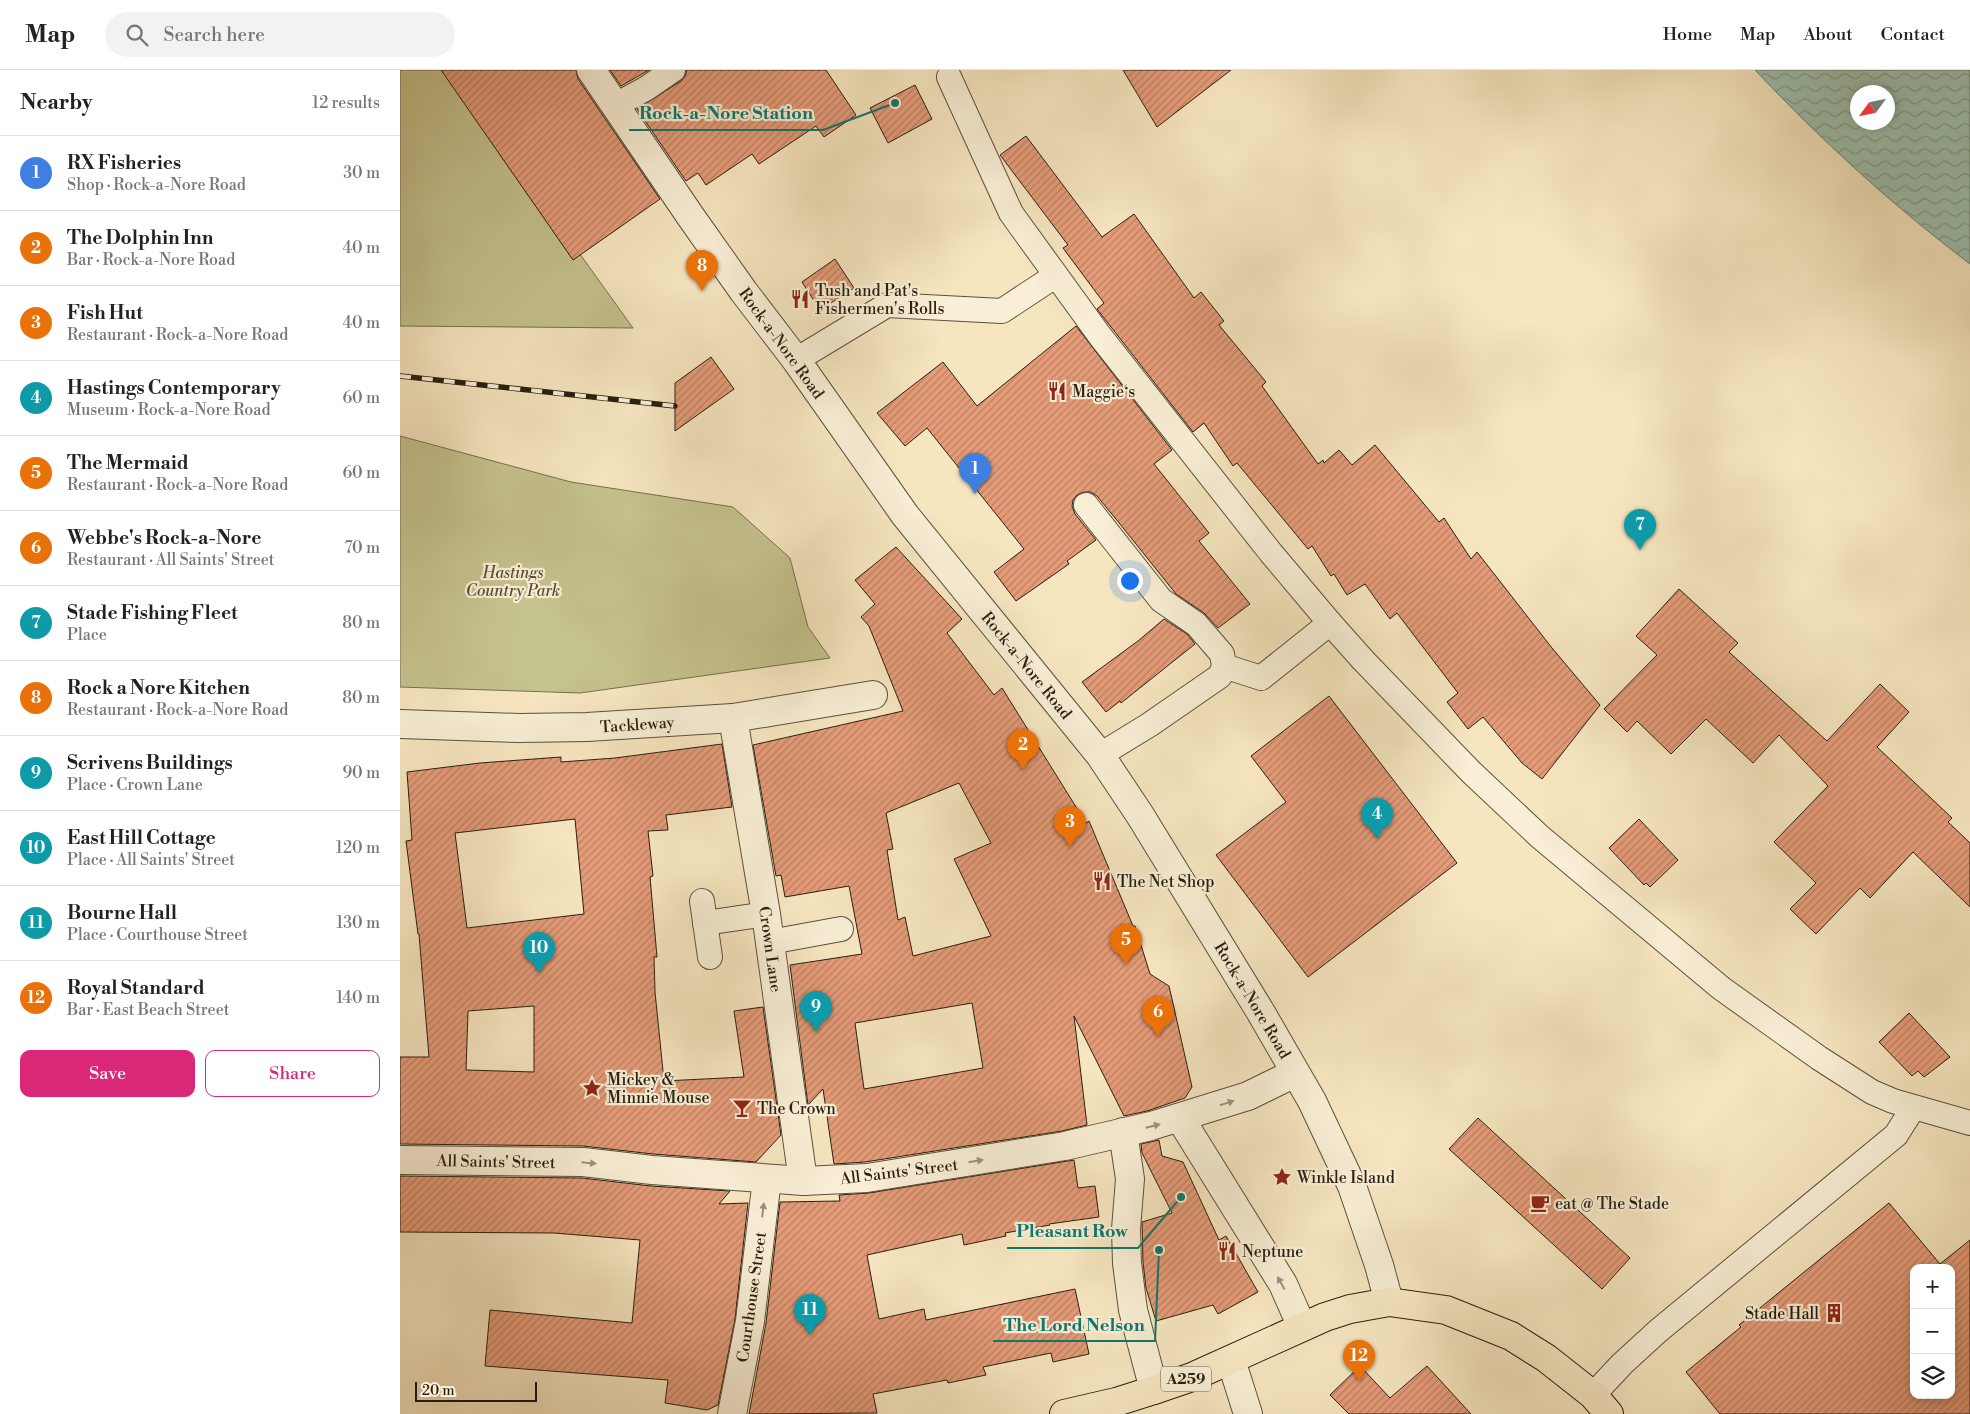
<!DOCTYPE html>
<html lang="en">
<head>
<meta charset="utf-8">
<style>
	body { margin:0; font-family:"Libre Bodoni",serif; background:#f2f2f2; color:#222 }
	.controls { position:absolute; right:15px; bottom:15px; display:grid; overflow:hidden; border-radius:10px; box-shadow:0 2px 8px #0003 }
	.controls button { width:45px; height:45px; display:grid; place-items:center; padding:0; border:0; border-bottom:1px solid #e0e0e0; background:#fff; color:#222; font:25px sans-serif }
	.compass { position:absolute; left:1450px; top:15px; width:45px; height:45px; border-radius:50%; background:#fff; box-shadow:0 2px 8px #0003; rotate:237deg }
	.scale { position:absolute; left:15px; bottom:12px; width:122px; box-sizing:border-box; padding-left:5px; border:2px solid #281e11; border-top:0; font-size:14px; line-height:18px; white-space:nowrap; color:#281e11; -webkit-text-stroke:4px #f9efd6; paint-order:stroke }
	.you { position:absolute; left:729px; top:510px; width:18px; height:18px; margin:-12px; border:4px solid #fff; border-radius:50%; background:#1a73e8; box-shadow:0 0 0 8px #1a73e833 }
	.badge { display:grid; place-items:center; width:32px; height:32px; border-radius:50%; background:#db2777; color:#fff; font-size:16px; font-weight:700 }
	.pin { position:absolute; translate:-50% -41px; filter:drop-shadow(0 1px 2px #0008) }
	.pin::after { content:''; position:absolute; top:26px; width:18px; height:15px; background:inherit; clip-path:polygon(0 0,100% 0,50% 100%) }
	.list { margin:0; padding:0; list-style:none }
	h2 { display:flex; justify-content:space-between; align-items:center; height:65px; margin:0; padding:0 20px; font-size:21px }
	h2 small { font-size:16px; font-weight:400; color:#767676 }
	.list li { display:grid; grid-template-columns:32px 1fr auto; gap:15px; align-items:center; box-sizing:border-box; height:75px; padding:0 20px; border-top:1px solid #e0e0e0 }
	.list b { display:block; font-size:19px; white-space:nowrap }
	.list p { margin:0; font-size:16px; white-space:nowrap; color:#767676 }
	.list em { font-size:16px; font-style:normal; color:#767676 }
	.actions { display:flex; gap:10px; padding:15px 20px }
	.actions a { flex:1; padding:11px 0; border:1px solid #db2777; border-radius:10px; text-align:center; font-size:18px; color:#db2777 }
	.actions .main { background:#db2777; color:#fff }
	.icon { flex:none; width:28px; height:28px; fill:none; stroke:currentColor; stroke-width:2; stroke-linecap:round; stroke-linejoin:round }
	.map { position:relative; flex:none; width:1570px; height:1344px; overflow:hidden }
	header { display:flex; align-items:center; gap:30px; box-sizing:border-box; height:70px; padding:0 25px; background:#fff; border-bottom:1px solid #e0e0e0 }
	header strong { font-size:24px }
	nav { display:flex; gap:28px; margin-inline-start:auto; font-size:18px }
	.search { width:350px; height:45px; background:#f2f2f2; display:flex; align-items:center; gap:12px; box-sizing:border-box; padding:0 18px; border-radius:28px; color:#767676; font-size:19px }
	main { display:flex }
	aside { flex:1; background:#fff }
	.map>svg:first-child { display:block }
	.park { fill:#c4c28d; stroke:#76704f }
	.water { fill:url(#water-waves); stroke:#6e7f6f; fill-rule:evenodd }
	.building { fill:url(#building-hatch); stroke:#281e11; fill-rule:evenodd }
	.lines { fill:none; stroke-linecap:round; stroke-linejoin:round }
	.lane-casing { stroke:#5c503d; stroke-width:26 }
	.street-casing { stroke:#5c503d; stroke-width:30 }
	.highway-casing { stroke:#281e11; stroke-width:30 }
	.lane { stroke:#f9efd6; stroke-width:24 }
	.street { stroke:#f9efd6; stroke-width:28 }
	.highway { stroke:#f6e6c0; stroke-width:28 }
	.rail-casing { stroke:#281e11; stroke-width:5.5 }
	.rail { stroke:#f9efd6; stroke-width:4; stroke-dasharray:11; stroke-linecap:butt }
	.oneway { fill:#9b917d }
	.labels { text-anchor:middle; stroke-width:4.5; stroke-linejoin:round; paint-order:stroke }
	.shield { fill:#f9efd6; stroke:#675d4c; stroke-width:1 }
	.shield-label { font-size:15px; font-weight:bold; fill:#281e11 }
	.poi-label { font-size:16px; fill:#281e11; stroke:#f9efd6; text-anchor:start }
	.street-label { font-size:16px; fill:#281e11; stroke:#f9efd6 }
	.park-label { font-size:16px; font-style:italic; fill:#574f36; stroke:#f9efd6 }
	.leader { fill:none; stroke:#0f766e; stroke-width:2 }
	.callout-dot { fill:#0f766e; stroke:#f9efd6; stroke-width:2 }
	.callout-label { font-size:18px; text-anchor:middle; font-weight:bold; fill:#0f766e; stroke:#f9efd6; stroke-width:4.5; stroke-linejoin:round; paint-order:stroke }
</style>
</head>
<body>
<header>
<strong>Map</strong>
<div class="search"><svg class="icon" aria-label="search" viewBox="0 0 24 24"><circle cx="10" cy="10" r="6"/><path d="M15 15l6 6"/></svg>Search here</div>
<nav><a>Home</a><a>Map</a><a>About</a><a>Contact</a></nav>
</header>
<main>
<aside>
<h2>Nearby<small>12 results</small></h2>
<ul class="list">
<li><span class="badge" style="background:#3f7fe0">1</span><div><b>RX Fisheries</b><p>Shop · Rock-a-Nore Road</p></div><em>30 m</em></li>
<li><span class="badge" style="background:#e8710a">2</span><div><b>The Dolphin Inn</b><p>Bar · Rock-a-Nore Road</p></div><em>40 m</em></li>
<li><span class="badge" style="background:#e8710a">3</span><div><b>Fish Hut</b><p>Restaurant · Rock-a-Nore Road</p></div><em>40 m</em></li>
<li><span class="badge" style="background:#0f9aa8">4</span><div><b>Hastings Contemporary</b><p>Museum · Rock-a-Nore Road</p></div><em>60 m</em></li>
<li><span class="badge" style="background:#e8710a">5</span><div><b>The Mermaid</b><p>Restaurant · Rock-a-Nore Road</p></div><em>60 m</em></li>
<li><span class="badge" style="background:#e8710a">6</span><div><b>Webbe's Rock-a-Nore</b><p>Restaurant · All Saints' Street</p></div><em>70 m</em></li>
<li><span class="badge" style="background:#0f9aa8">7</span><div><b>Stade Fishing Fleet</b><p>Place</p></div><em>80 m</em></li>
<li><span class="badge" style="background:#e8710a">8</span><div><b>Rock a Nore Kitchen</b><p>Restaurant · Rock-a-Nore Road</p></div><em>80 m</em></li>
<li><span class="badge" style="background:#0f9aa8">9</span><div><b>Scrivens Buildings</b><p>Place · Crown Lane</p></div><em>90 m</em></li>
<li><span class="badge" style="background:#0f9aa8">10</span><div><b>East Hill Cottage</b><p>Place · All Saints' Street</p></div><em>120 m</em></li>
<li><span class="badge" style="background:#0f9aa8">11</span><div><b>Bourne Hall</b><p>Place · Courthouse Street</p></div><em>130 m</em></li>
<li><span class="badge" style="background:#e8710a">12</span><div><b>Royal Standard</b><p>Bar · East Beach Street</p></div><em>140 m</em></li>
</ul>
<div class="actions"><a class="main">Save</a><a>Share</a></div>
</aside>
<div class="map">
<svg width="1570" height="1344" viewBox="0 0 1570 1344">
	<defs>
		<pattern id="water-waves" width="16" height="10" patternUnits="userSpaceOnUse" patternTransform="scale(1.25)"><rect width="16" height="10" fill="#9dc0ae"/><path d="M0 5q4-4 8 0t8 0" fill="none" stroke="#809b8c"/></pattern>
		<pattern id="building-hatch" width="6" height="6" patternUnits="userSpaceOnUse" patternTransform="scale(1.25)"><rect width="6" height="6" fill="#e69c79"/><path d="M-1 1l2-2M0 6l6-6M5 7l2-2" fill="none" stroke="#ba7f62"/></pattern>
	</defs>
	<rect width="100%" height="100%" fill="#f6e6c0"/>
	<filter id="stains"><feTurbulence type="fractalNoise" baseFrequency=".004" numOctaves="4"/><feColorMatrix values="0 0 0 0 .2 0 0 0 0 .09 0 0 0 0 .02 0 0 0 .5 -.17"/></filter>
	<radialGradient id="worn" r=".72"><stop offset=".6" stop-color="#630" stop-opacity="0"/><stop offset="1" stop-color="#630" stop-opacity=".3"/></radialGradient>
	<g class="park">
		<polygon points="0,0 48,0 233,258 0,256"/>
		<polygon points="0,366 171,412 333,437 390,488 408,557 430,588 180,623 0,617"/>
	</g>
	<path class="water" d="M1355,0H1570V194C1493,136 1421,70 1355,0ZM1458,22H1488V52H1458Z"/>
	<g class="building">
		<polygon points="41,0 176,0 178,9 260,129 173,190"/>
		<polygon points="210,0 249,0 221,16"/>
		<polygon points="287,0 426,0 456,45 424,67 416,56 359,94 352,84 306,115 298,103 286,111 237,39 281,11 285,6"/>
		<polygon points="723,0 831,0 757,57"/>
		<polygon points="515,15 532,49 488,73 470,38"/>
		<polygon points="626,66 702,167 734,144 794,228 801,222 824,251 819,255 866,312 862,316 918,394 923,390 924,393 939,380 952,395 975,375 1039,452 1044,448 1071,489 1077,482 1152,578 1200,635 1142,709 1122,693 1083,647 1068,659 1047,632 1058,623 997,543 990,549 965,514 947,525 934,504 931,506 912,476 908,479 837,393 833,396 804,353 793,362 697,239 704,233 663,178 668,175 600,85"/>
		<polygon points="435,189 454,218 420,240 402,212"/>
		<polygon points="676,256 772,380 754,394 809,463 799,471 850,534 818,558 804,543 776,524 720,454 697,426 691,422 684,422 677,425 673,430 672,436 675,444 696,470 667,491 669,494 616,531 594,502 624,479 527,358 505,376 477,343 543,292 577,336"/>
		<polygon points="311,287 334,319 275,361 275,313"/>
		<path d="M496,477L562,549L547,563L594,625L602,618L686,753L689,751L733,856H735L750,904L769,916L792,1017L785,1028L747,1041L724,1046L674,946L687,1055L662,1061L465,1092L434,1094L423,1019L408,1035L390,895L462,884L449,816L385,827L381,805L376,806L353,675L503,641L469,556L461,547L475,534L455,510ZM559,713L591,773L554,789L591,866L513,886L505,847L498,850L487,780L493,779L486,743ZM572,933L583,998L464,1019L455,953Z"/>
		<polygon points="1279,519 1338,573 1329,582 1427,671 1480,614 1509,642 1477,677 1552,748 1548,752 1570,773 1570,837 1513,782 1470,828 1460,818 1416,864 1390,839 1416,813 1374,772 1428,716 1379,665 1353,693 1306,649 1271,684 1237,651 1227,662 1204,639 1257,585 1236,566"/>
		<polygon points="764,549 787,564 795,574 721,633 720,631 706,642 682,612 738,571"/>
		<polygon points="929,626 1057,793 908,907 816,785 886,732 851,686"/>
		<path d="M322,674L332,737L266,745L268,760L248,761L253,806L250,807L257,887H254L255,922L264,1011L344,1007L334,941L363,937L381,1065L356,1092L253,1084L183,1076L0,1074V987H29L19,864H18L6,771L12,770L7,702L80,693L161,687V692L215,688ZM175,749L184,844L67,858L55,763ZM134,936V1002L66,1000L68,941Z"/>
		<polygon points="1239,749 1278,790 1250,817 1246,813 1244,815 1209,778"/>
		<polygon points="1509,943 1550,987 1524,1007 1518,1001 1512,1006 1479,972"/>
		<polygon points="1078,1048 1230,1188 1202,1219 1049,1079"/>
		<polygon points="759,1070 762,1086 783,1092 819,1170 826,1166 858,1222 818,1244 813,1235 756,1251 746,1218 743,1192 742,1152 772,1143 742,1083 741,1074"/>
		<polygon points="674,1090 678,1118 695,1116 699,1147 649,1154 650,1155 605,1163 606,1166 564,1175 562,1164 467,1185 479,1249 524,1239 526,1250 675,1219 689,1284 653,1292 651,1283 583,1297 586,1305 548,1313 547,1310 473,1324 477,1343 349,1344 366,1253 380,1132 440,1131 439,1125 469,1123"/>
		<polygon points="0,1106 182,1108 251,1116 330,1121 319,1134 348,1133 335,1249 318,1335 307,1340 265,1333 268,1310 85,1296 90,1240 232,1253 240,1170 154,1163 0,1162"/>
		<path d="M1489,1133L1540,1194L1570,1170V1344H1320L1286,1302L1341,1257L1339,1255ZM1514,1198H1551V1325H1514Z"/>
		<polygon points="960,1296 990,1328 1027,1296 1071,1344 949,1344 930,1325"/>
	</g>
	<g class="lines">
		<g class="lane-casing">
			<g id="lane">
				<polyline points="549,7 611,143 700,266 871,483 930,553 963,590 1071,702 1139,766 1321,918 1419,988 1472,1022 1493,1031 1570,1053"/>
				<polyline points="214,36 247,18 273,0"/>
				<polyline points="396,290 487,235 602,241 655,206"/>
				<polyline points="686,435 761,530 796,554 822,584 824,596 820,606 749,655 700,685"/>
				<polyline points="824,596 861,608 930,553"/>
				<polyline points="302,831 310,887"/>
				<polyline points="305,853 366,844"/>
				<polyline points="370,872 441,859"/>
				<polyline points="1193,1325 1222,1294 1258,1261 1496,1065 1513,1038"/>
			</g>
		</g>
		<g class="street-casing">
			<g id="street">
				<polyline points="191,0 291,147 344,222 396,290 505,445 700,685 740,745 860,941 912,1031 952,1116 979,1195 989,1232"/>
				<polyline points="333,648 366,844 403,1111"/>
				<polyline points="0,654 119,658 187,657 333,648 473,625"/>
				<polyline points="780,1048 883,1214 902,1257"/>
				<polyline points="723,1062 730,1109 726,1159 727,1193 733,1240 754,1320"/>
				<polyline points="0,1090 183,1092 252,1100 403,1111 467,1108 665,1076 751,1056 848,1026 895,1003"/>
				<polyline points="831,1290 848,1344"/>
				<polyline points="332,1344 350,1251 367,1109"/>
			</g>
		</g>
		<g class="highway-casing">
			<polyline id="highway" points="664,1344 716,1332 754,1320 792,1307 925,1247 950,1239 989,1232 1046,1240 1111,1266 1146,1288 1193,1325 1209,1344"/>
		</g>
		<use href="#lane" class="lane"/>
		<use href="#street" class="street"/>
		<use href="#highway" class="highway"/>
		<g class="rail-casing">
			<polyline id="rail" points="0,306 275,336"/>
		</g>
		<use href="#rail" class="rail"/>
	</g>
	<defs><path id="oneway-solid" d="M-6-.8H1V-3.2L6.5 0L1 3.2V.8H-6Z" transform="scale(1.25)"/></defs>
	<g class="oneway">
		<use href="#oneway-solid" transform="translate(827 1033) rotate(-18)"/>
		<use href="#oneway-solid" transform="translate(753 1056) rotate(-14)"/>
		<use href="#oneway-solid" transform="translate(576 1091) rotate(-9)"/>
		<use href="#oneway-solid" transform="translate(189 1093) rotate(6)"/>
		<use href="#oneway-solid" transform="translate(363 1140) rotate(-83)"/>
		<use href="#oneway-solid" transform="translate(881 1213) rotate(-119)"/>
	</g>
	<defs>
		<g id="restaurant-bare" transform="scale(1.5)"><path d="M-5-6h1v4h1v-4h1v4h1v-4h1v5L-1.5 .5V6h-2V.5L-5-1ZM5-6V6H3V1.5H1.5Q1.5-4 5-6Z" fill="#8f2418" stroke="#f9efd6" stroke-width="2.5" paint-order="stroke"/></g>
		<g id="sight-bare" transform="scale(1.5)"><path d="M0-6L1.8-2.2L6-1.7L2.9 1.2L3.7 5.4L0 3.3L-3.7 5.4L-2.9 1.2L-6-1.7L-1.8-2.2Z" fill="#8f2418" stroke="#f9efd6" stroke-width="2.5" paint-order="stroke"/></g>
		<g id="bar-bare" transform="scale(1.5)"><path d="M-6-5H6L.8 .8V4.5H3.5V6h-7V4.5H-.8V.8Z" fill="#8f2418" stroke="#f9efd6" stroke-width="2.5" paint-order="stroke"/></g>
		<g id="cafe-bare" transform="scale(1.5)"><path d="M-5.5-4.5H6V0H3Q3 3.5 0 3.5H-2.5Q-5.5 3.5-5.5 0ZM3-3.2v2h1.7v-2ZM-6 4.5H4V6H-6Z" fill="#8f2418" stroke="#f9efd6" stroke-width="2.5" paint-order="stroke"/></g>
		<g id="building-bare" transform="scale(1.5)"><path d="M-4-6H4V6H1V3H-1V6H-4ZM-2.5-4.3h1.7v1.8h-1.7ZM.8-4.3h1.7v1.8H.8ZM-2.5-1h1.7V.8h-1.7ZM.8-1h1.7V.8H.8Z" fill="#8f2418" stroke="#f9efd6" stroke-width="2.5" paint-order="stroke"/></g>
	</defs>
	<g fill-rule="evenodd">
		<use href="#restaurant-bare" x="400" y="229"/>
		<use href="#restaurant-bare" x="657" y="321"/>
		<use href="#restaurant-bare" x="702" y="811"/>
		<use href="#sight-bare" x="192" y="1018"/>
		<use href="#bar-bare" x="342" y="1038"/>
		<use href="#sight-bare" x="882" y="1107"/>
		<use href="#cafe-bare" x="1140" y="1133"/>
		<use href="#restaurant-bare" x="827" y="1181"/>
		<use href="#building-bare" x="1434" y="1243"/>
	</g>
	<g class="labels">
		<rect class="shield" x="761" y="1296.5" width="50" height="25" rx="4"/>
		<g class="shield-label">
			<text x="786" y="1314">A259</text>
		</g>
		<g class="poi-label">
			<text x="415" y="226">Tush and Pat's<tspan x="415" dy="18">Fishermen's Rolls</tspan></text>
			<text x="672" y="327">Maggie‘s</text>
			<text x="717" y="817">The Net Shop</text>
			<text x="207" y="1015">Mickey &amp;<tspan x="207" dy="18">Minnie Mouse</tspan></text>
			<text x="357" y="1044">The Crown</text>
			<text x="897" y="1113">Winkle Island</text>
			<text x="1155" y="1139">eat @ The Stade</text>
			<text x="842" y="1187">Neptune</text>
			<text x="1419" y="1249" text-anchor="end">Stade Hall</text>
		</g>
		<g class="street-label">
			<text transform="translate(382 273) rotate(54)" y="6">Rock-a-Nore Road</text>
			<text transform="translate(627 595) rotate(51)" y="6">Rock-a-Nore Road</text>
			<text transform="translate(237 654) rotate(-4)" y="6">Tackleway</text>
			<text transform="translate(371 879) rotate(82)" y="6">Crown Lane</text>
			<text transform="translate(853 930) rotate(59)" y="6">Rock-a-Nore Road</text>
			<text transform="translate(96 1091) rotate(1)" y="6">All Saints' Street</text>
			<text transform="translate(499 1101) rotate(-7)" y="6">All Saints' Street</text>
			<text transform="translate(351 1227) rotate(-82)" y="6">Courthouse Street</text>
		</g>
		<g class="park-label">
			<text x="113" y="508">Hastings<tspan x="113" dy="18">Country Park</tspan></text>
		</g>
	</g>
	<path class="leader" d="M495 33L423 60H229M781 1127L738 1178H607M759 1180L755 1271H593"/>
	<g class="callout-dot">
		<circle cx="495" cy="33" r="5"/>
		<circle cx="781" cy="1127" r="5"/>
		<circle cx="759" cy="1180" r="5"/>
	</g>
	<g class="callout-label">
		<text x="326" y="49">Rock-a-Nore Station</text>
		<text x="672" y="1167">Pleasant Row</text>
		<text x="674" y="1261">The Lord Nelson</text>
	</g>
	<rect width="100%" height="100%" filter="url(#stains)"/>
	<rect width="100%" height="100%" fill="url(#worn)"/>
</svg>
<div class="controls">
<button>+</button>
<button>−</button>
<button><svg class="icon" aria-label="layers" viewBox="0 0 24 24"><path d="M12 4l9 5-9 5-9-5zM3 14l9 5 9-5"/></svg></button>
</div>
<svg class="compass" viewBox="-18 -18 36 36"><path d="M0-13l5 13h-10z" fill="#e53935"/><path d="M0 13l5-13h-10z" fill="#767676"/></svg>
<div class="scale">20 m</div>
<div class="you"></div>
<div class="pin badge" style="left:575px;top:424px;background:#3f7fe0">1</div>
<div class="pin badge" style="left:623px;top:700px;background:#e8710a">2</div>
<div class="pin badge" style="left:670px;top:777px;background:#e8710a">3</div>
<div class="pin badge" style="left:977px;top:769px;background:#0f9aa8">4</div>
<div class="pin badge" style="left:726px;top:895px;background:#e8710a">5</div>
<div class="pin badge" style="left:758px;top:967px;background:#e8710a">6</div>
<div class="pin badge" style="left:1240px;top:480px;background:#0f9aa8">7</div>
<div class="pin badge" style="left:302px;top:221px;background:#e8710a">8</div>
<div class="pin badge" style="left:416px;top:962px;background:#0f9aa8">9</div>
<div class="pin badge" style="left:139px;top:903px;background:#0f9aa8">10</div>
<div class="pin badge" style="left:410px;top:1265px;background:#0f9aa8">11</div>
<div class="pin badge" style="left:959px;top:1311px;background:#e8710a">12</div>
</div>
</main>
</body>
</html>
